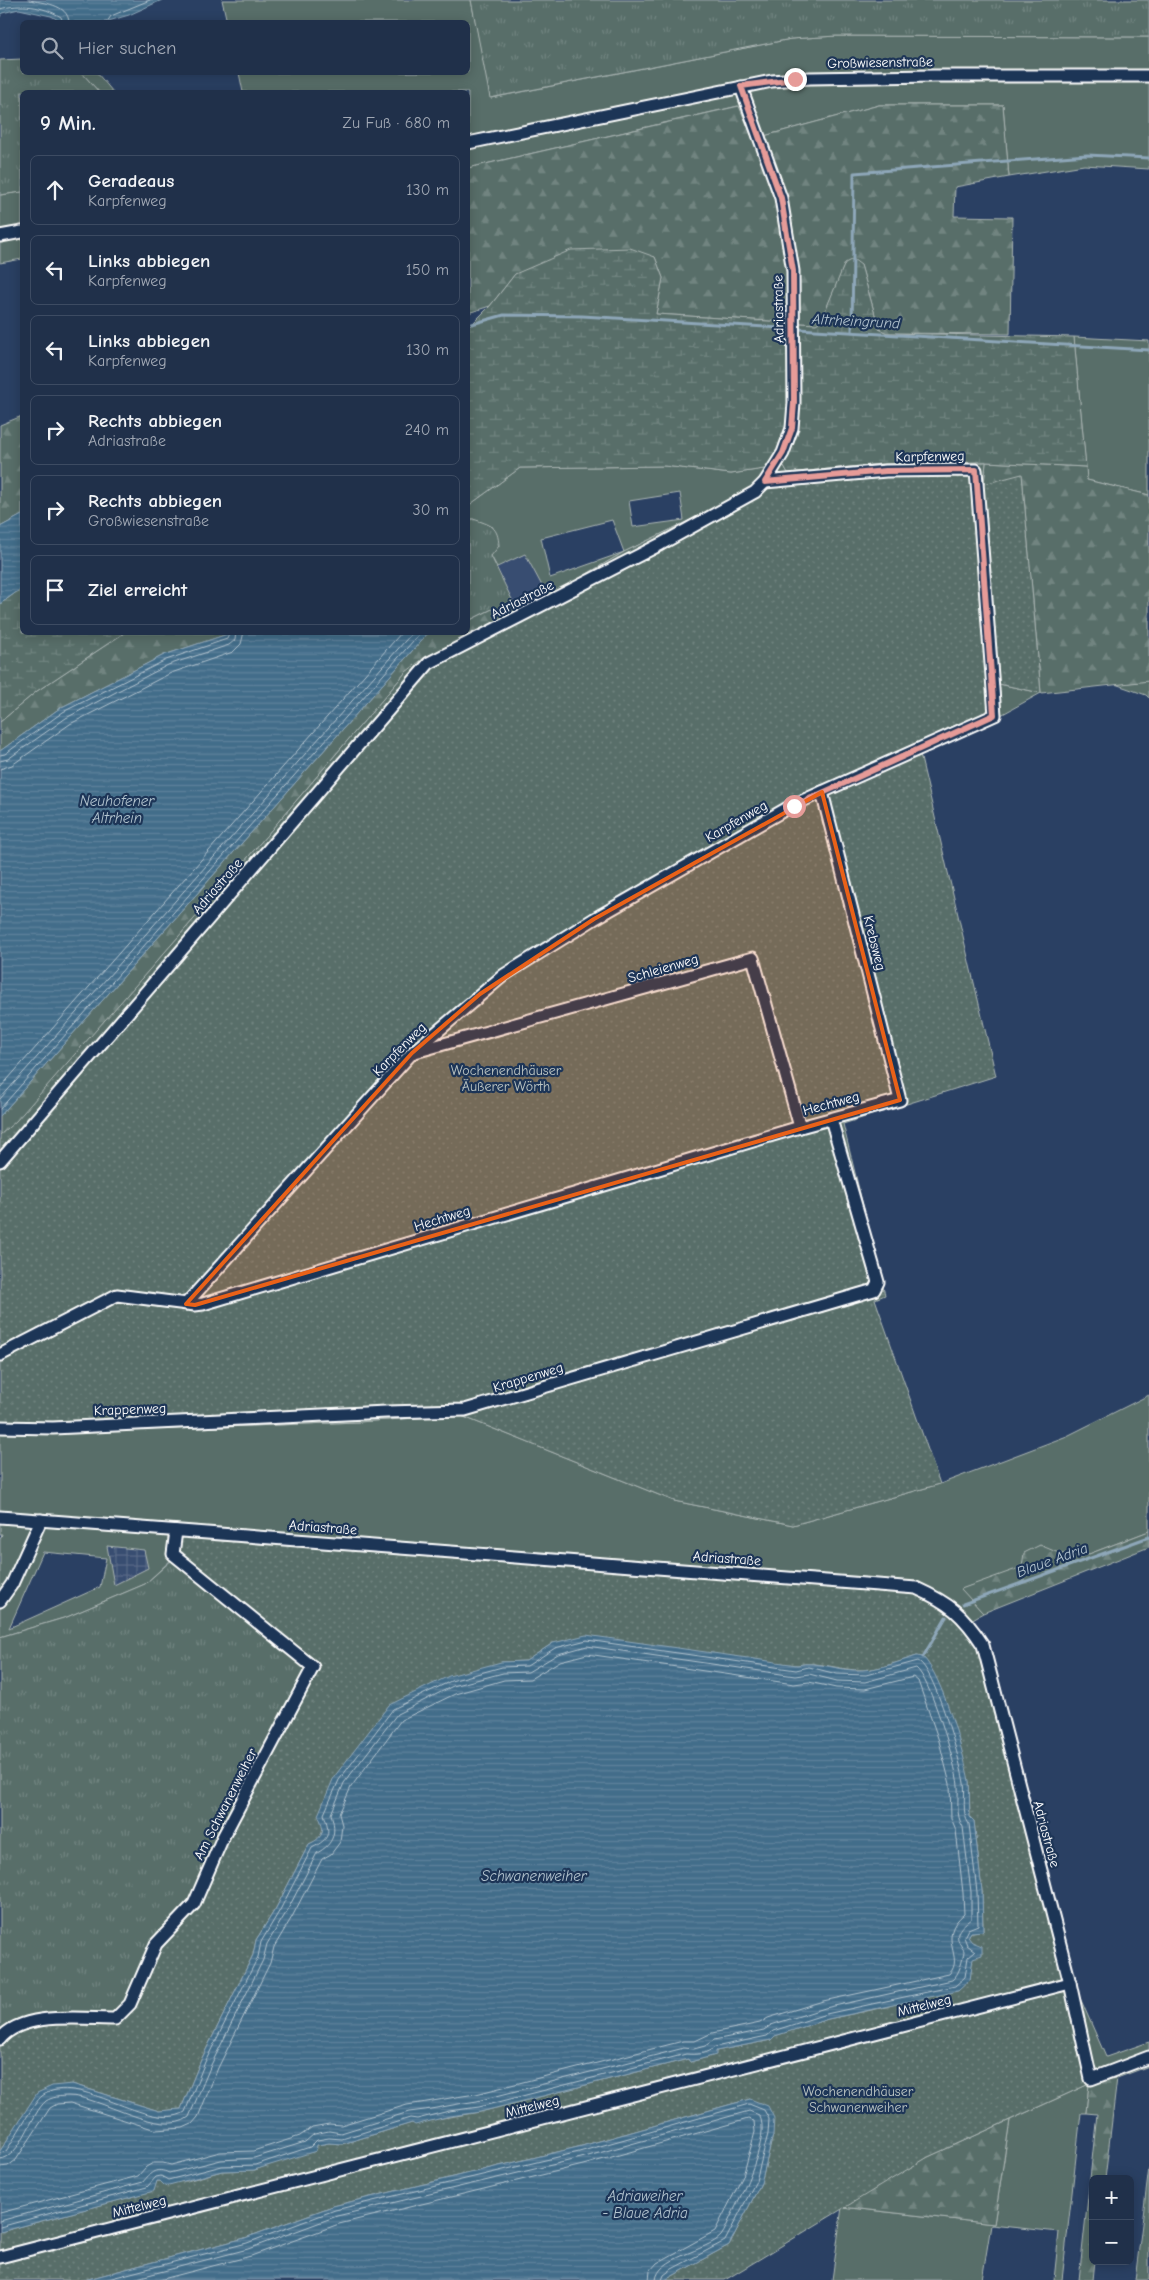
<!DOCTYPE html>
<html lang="de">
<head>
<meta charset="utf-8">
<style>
	body { margin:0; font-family:"Comic Neue",sans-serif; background:#283851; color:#f1f3f6 }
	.controls { position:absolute; right:15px; bottom:15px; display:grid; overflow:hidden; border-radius:8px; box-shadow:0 2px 12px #0003 }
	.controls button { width:45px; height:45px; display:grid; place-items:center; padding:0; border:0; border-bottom:1px solid #3d4b62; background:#20304a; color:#f1f3f6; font:25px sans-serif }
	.stop { position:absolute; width:15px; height:15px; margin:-11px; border:4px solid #e69b98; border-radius:50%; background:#fff }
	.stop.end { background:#e69b98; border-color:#fff; box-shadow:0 1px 5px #0008 }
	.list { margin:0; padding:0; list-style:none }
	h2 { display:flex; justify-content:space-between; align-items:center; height:65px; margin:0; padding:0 20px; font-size:21px }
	h2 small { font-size:16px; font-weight:400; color:#a2a9b5 }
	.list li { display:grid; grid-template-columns:32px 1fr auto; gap:15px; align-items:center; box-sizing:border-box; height:70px; margin:0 10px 10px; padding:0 10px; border:1px solid #3d4b62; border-radius:8px }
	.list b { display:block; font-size:19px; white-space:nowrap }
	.list p { margin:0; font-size:16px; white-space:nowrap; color:#a2a9b5 }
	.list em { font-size:16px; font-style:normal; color:#a2a9b5 }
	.icon { flex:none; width:28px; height:28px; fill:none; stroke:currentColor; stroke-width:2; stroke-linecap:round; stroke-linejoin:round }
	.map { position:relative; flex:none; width:1149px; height:2280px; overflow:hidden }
	.search { position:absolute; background:#20304a; box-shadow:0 2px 12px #0003; left:20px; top:20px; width:450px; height:55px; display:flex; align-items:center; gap:12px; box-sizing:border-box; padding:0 18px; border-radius:8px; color:#a2a9b5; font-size:19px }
	.panel { position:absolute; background:#20304a; box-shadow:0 2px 12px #0003; left:20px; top:90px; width:450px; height:545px; border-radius:8px }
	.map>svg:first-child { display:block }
	.built { fill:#394d71 }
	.industrial { fill:url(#industrial-grid) }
	.grass { fill:#586e69; stroke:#acb6b4; fill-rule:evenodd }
	.forest { fill:url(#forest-firs); stroke:#acb6b4 }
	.wetland { fill:url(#wetland-marsh); stroke:#acb6b4 }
	.park { fill:url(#park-tufts); stroke:#acb6b4 }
	.garden { fill:url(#garden-dots); stroke:#acb6b4 }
	.water { fill:url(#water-rules); stroke:#8ea7b9 }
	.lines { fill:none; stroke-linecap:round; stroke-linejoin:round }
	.shore { stroke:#b4c5d0; stroke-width:1 }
	.stream { stroke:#8ea7b9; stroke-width:3 }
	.minor-casing { stroke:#fff; stroke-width:15 }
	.minor { stroke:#1d3557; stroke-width:11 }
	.route { stroke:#e69b98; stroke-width:6 }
	.marked { fill:#e96118; fill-opacity:0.2; stroke:#e96118; stroke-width:4; stroke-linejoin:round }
	.labels { text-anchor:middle; stroke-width:4.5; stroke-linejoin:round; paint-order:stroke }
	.street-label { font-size:14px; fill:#fff; stroke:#1d3557 }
	.park-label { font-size:14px; fill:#bcc5c3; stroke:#1d3557 }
	.water-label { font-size:15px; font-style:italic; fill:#b4c5d0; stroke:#1d3557 }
</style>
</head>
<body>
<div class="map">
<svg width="1149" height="2280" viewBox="0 0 1149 2280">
	<defs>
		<pattern id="industrial-grid" width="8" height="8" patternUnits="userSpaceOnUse" patternTransform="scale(1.25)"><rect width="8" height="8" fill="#394d71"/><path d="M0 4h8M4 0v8" fill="none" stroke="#576886"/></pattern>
		<pattern id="forest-firs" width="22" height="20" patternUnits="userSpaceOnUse" patternTransform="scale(1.25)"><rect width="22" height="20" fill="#586e69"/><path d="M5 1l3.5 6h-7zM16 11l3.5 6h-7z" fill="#718480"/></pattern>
		<pattern id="wetland-marsh" width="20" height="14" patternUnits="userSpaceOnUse" patternTransform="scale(1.25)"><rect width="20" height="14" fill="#586e69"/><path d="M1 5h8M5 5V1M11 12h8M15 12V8" fill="none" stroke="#718480"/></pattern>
		<pattern id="park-tufts" width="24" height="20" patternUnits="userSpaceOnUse" patternTransform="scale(1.25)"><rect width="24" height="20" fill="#586e69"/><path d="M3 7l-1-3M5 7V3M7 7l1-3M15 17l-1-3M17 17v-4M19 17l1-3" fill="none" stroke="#718480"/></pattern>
		<pattern id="garden-dots" width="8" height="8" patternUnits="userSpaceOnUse" patternTransform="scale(1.25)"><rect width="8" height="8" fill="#586e69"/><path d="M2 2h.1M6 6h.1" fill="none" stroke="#718480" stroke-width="1.8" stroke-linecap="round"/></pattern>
		<pattern id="water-rules" width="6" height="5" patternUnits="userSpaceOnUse" patternTransform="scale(1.25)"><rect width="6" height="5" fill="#436d8a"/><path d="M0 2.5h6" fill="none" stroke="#5f839c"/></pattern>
	</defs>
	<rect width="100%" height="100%" fill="#2a4063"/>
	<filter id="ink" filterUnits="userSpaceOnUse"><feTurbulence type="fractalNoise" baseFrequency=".02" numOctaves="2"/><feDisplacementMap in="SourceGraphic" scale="10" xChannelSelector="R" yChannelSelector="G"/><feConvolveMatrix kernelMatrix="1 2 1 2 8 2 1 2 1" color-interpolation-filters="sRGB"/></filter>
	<g filter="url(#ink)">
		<polygon class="built" points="525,553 548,597 518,612 497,567"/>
		<polygon class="industrial" points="107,1546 144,1550 148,1568 114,1586"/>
		<g class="grass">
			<polygon points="222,0 471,0 491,98 791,39 836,36 1149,37 1149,169 1084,165 1009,177 1003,105 879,105 753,139 738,106 468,168 468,92 243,92 239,73 468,72 468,22 227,22"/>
			<polygon points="82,73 97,73 113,92 99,92"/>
			<polygon points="22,192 22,259 0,263 0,195"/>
			<polygon points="1074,337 1149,341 1149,495 1087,480"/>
			<path d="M664,466L731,474L784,466L788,473L624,552L548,597L525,554L497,567L491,556L493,527L473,519L468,520V506L520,468ZM680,493L684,520L633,527L629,501ZM612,520L624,552L550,578L541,538Z"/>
			<polygon points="1149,681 1149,698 1146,695 1115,684"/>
			<polygon points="999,684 1041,693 1001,715"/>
			<path d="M1149,1395V1531L1089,1554H1061L962,1589L983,1613L971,1620L173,1558L145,1584L67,1617L0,1637V1540L2,1534H0V1433L35,1434L358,1422L459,1415L674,1501L793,1525L940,1484L1067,1436ZM107,1546L144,1550L148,1568L114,1585ZM43,1552L106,1558L100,1587L9,1628Z"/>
			<polygon points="1073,1982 1106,2057 1149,2042 1149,2066 1117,2078 1095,2081"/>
			<polygon points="1089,2084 1086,2113 1081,2113 1062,2280 1054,2280 1059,2232 991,2225 982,2280 832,2280 842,2207 994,2224 1010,2120"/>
			<polygon points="1149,2168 1149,2280 1135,2280"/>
		</g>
		<g class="forest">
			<polygon points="879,105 1003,105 1009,177 955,187 954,216 1012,217 1010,334 887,333 879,329 861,265 845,264 821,321 816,324 656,314 663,278 655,257 515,274 490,306 468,313 468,168 739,106 753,139"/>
			<polygon points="22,416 22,515 0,527 0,425"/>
			<polygon points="986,462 1086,467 1087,480 1149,495 1149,681 1041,693 1022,475 984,485"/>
			<polygon points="492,609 518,612 406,672 238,869 16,1122 0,1135 0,1116 428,633 468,632 468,621"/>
			<polygon points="124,633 231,633 164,655 60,708 0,751 0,722 37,691"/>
			<polygon points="1149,1531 1149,1547 983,1613 961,1589 1022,1567 1024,1553 1040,1545 1061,1554 1089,1554"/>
			<polygon points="1117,2078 1105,2179 1093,2179 1093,2261 1095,2261 1093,2280 1079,2280 1097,2114 1086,2113 1089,2084"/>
			<polygon points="1010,2120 994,2224 842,2207 928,2157"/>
		</g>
		<g class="wetland">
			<polygon points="630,248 655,257 663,278 656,314 816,324 821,321 845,263 853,259 861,265 879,329 887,333 1074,337 1086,467 986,462 881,464 788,473 784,466 731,474 664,466 520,468 468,506 468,328 490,306 515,274 571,250"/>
			<polygon points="22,588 22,632 124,633 37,691 0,722 0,604"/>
		</g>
		<g class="park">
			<polygon points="471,0 1149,0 1149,37 836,36 791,39 490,98"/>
			<polygon points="22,59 22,72 82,73 99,92 22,92 22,192 0,195 0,60"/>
			<path d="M473,519C491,525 498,526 499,546L491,556L518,612L492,609L468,621V520Z"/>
			<polygon points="174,1558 309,1668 190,1903 127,2002 114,2016 0,2033 0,1637 67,1617 145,1584"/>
		</g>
		<g class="garden">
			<polygon points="986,462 984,484 1022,474 1041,693 999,684 1001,715 920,754 996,1076 843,1124 885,1295 875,1299 940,1484 793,1525 674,1501 459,1415 358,1422 35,1434 0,1433 0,1135 16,1121 238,869 406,672 424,658 548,597 624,552 788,473 881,464"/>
			<path d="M180,1528L917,1584L987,1644L1089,2084L928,2157L725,2280H665L729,2245L761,2183L773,2135L750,2099L578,2147L333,2206L245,2238L84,2280H0V2232L153,2191L157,2181H187L222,2171L255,2170L317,2145L329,2143L342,2144L412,2123L480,2112L688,2059L690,2062L715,2055L716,2051L771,2040L774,2036L828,2019L886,2007L970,1980C971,1966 976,1949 968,1937L971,1932L983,1931L982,1891L974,1821L970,1817L969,1782L923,1657L917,1656C900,1661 881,1669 863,1670C840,1671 818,1660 797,1665L553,1643L526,1661L501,1662L323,1826C322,1837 319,1840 309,1844L276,1908L256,1940L253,1955L201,2060L181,2109L159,2111L72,2084L11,2135L0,2151V2033L17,2021L114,2016L127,2002L153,1943L190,1903L309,1669L176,1560Z"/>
		</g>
		<g class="water">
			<polygon points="0,0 162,0 129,15 105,22 62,22 51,16 19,9 2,13 0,17"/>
			<polygon points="22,515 22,588 0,604 0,527"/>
			<polygon points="231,633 428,633 0,1116 0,751 60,708 164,655"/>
			<path d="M586,1635L797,1665C818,1660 840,1672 863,1670C881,1669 900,1661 917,1656L923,1657C942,1675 964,1754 969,1781C970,1793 969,1805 970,1817L974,1821L982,1891L983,1931L971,1932L968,1937L972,1942L982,1946V1955L973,1958L970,1980L958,1991L828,2019L775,2036L771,2040L716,2051V2055L690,2062L688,2059L480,2112L450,2116L415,2125L412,2123L342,2144L329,2143L317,2145L316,2151L254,2170L222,2171L165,2186L160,2181H157L154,2191L0,2232V2151L37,2093L52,2086L72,2084L159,2111L181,2109L201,2060L253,1955L256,1940L276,1908L309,1844C325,1837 325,1829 318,1815L334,1777L389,1705L449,1676L501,1662L526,1661L553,1643Z"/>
			<polygon points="750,2099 768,2106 774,2118 773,2135 761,2183 729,2245 665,2280 84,2280 245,2238 333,2206 578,2147"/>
		</g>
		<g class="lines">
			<g class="shore">
				<path d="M29,0C43,3 68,4 69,22"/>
				<path d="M0,9C20,3 43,6 61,17L63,22"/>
				<polyline points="107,22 111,16 150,0"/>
				<polyline points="0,755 5,754 63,712 166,660 227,639 230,632"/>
				<polyline points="0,761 8,759 66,718 168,665 229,645 235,640 236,632"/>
				<polyline points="0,769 12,765 70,724 171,673 233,652 241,644 244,632"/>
				<polyline points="0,1088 402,632"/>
				<polyline points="0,1099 413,632"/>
				<polyline points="0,1109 421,632"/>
				<path d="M0,2153L6,2151C14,2140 34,2102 42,2096C78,2069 149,2134 185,2112L205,2062L258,1957L261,1942L280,1910L312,1848C331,1838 330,1833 324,1814L339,1780L393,1709L451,1681L502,1667L527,1666L555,1648L587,1640L796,1670L809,1667L837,1674L866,1675L918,1661C934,1667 961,1763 964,1783C966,1797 961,1813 969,1824L977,1892L978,1925L968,1929L964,1937L967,1945L975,1951L968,1957L965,1977L955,1986L826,2014L773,2031L767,2036L715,2047C706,2054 697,2055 686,2054L479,2107L449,2111L417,2119L410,2118L342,2139L329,2138L317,2140L310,2147L255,2165L222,2166L168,2180L161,2176L156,2177L147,2187L0,2227"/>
				<path d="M0,2159C21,2158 31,2113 46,2101C52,2097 61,2096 68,2096C98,2095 162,2139 189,2117L211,2065L263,1960L267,1944L286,1913L317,1853C334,1844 337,1832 331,1814L344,1783L397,1714L453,1686L503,1673L528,1672L558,1654L587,1646L795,1676L809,1674L837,1681L865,1682L916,1668C930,1678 956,1765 958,1785C959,1799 955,1815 963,1827L971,1892V1919C963,1925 953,1932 960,1944C961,1946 964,1950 964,1951C963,1960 959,1975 952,1980L825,2008L771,2025L764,2030L714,2040L705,2046L694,2049L684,2048L477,2101C454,2104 431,2110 409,2112L341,2133L329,2131L314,2134L305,2142L254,2158L221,2160L169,2173C156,2167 151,2172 143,2182L0,2221"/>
				<path d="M0,2167L8,2166L16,2160L50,2108L57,2104L70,2103L156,2130L183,2128L192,2124L198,2117L218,2068L270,1963L274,1947L292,1917L322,1859L331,1854L340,1842L342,1825L339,1814L351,1787L401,1720L455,1694L504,1680L530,1679L560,1661L587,1654L794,1684L809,1682L836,1688L865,1689L913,1677L918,1681L939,1741L950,1784L951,1818L956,1830L963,1893L964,1914C935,1938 966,1957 949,1974L823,2001L768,2018L760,2023L712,2033L695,2041H683L476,2094C453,2097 430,2102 407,2105L341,2125L329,2124L312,2127L300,2136L253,2151L220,2152L171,2165L163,2163H153L146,2167L138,2176L0,2213"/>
				<polyline points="104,2280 247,2243 335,2210 579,2152 749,2104 764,2110 769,2119 768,2134 756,2181 725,2241 672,2269 664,2275 662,2280"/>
				<path d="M129,2280L248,2249L337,2216L581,2158L749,2111L759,2115C772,2135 741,2196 731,2216C728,2222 725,2231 721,2236C707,2251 657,2257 656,2280"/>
				<polyline points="159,2280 251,2256 339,2224 583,2165 748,2119 754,2121 755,2132 743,2176 715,2231 657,2263 650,2271 649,2280"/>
			</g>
			<g class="stream">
				<polyline points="472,324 504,315 582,316 1149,350"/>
				<polyline points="852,332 854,173 1087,155 1149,158"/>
				<polyline points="963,1604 1149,1537"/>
				<polyline points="923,1657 946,1617"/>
			</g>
			<g class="minor-casing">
				<g id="minor">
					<polyline points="468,143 772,81 810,78 934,76 1149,76"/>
					<polyline points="0,236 22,232"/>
					<polyline points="415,1052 753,958 800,1127"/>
					<polyline points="0,1161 429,663 661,544 755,492 765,482 783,453 792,428 794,403 793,271 781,198 741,87"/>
					<polyline points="186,1304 412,1053 504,975 594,919 793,805 995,715 976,470 886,471 765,482"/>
					<polyline points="0,1355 117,1295 195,1305 203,1304 800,1127 900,1100 822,792"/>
					<polyline points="0,1427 53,1428 386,1412 465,1410 874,1290 878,1282 831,1119"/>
					<path d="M0,1517L916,1588C949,1603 963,1614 983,1645L1070,1983L1091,2079L1149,2057"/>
					<polyline points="0,1601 12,1584 41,1520"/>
					<path d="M0,2039C23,2011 81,2019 115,2019L130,2004L156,1944L194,1904L223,1837L313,1667L173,1554L176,1531"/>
					<polyline points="0,2257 1070,1983"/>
				</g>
			</g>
			<use href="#minor" class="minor"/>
		</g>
	</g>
	<g class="lines" filter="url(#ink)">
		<polyline class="route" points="794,806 994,715 976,470 886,471 765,482 783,453 792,428 794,403 793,271 781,198 741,86 795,79"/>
	</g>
	<path class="marked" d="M822,792L900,1100L195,1305L186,1304L412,1053L480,994L594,919Z"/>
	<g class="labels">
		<g class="street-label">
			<text transform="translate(880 62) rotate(-1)" y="5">Großwiesenstraße</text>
			<text transform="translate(778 309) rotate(-91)" y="5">Adriastraße</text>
			<text transform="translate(930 456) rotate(-1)" y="5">Karpfenweg</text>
			<text transform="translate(522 599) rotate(-27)" y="5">Adriastraße</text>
			<text transform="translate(736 821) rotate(-30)" y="5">Karpfenweg</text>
			<text transform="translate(217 886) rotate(-49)" y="5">Adriastraße</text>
			<text transform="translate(875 943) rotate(76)" y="5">Krebsweg</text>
			<text transform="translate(663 968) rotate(-16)" y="5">Schleienweg</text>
			<text transform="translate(399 1049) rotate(-45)" y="5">Karpfenweg</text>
			<text transform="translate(831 1103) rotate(-15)" y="5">Hechtweg</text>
			<text transform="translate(442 1218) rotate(-17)" y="5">Hechtweg</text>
			<text transform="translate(528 1377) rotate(-17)" y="5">Krappenweg</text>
			<text transform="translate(130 1409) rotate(-2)" y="5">Krappenweg</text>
			<text transform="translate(323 1527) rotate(4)" y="5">Adriastraße</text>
			<text transform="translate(727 1558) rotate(4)" y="5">Adriastraße</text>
			<text transform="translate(225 1804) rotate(-63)" y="5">Am Schwanenweiher</text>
			<text transform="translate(1047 1834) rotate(75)" y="5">Adriastraße</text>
			<text transform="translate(924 2005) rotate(-14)" y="5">Mittelweg</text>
			<text transform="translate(532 2106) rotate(-14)" y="5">Mittelweg</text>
			<text transform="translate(139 2206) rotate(-14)" y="5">Mittelweg</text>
		</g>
		<g class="park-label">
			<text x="506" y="1075">Wochenendhäuser<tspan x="506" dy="16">Äußerer Wörth</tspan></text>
			<text x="858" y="2096">Wochenendhäuser<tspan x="858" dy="16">Schwanenweiher</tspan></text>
		</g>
		<g class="water-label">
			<text transform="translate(856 321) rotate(3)" y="5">Altrheingrund</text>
			<text x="117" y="806">Neuhofener<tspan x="117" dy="17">Altrhein</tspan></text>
			<text transform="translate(1052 1560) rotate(-20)" y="5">Blaue Adria</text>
			<text x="534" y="1881">Schwanenweiher</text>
			<text x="645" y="2201">Adriaweiher<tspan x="645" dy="17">- Blaue Adria</tspan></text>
		</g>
	</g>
</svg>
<div class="controls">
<button>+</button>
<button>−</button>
</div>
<div class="stop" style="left:794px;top:806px"></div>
<div class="stop end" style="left:795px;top:79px"></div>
<div class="search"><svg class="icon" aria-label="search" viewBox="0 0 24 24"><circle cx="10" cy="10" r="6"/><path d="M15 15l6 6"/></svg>Hier suchen</div>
<section class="panel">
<h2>9 Min.<small>Zu Fuß · 680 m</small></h2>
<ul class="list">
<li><svg class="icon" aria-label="ahead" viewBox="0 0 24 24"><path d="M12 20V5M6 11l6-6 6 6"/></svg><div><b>Geradeaus</b><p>Karpfenweg</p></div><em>130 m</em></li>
<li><svg class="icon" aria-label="left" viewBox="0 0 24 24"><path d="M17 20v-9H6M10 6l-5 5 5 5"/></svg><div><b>Links abbiegen</b><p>Karpfenweg</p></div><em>150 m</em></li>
<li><svg class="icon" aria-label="left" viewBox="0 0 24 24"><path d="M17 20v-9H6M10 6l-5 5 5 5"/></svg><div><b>Links abbiegen</b><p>Karpfenweg</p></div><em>130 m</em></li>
<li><svg class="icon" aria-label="right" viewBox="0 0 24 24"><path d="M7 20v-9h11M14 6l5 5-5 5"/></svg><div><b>Rechts abbiegen</b><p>Adriastraße</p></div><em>240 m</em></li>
<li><svg class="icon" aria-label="right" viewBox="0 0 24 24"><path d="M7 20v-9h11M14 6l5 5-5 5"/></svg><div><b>Rechts abbiegen</b><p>Großwiesenstraße</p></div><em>30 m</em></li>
<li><svg class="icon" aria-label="arrive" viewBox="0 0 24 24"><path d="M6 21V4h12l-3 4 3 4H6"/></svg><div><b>Ziel erreicht</b></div></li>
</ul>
</section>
</div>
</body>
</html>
